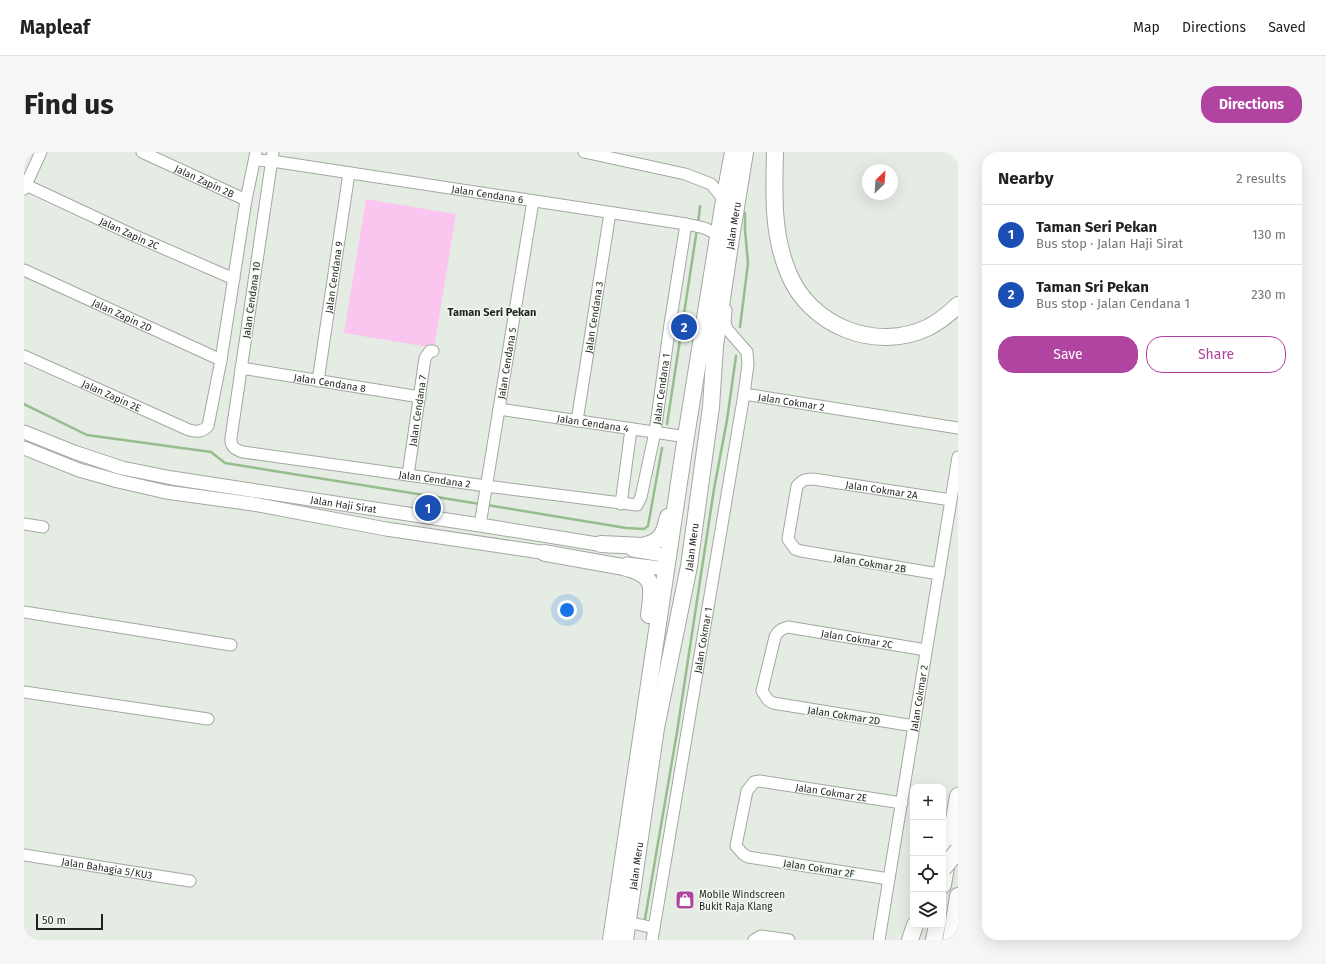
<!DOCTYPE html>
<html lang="en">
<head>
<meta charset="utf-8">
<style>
	body { margin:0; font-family:"Fira Sans",sans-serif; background:#f6f6f6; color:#222 }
	.controls { position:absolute; right:12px; bottom:12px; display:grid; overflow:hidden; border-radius:8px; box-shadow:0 4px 16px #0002 }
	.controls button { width:36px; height:36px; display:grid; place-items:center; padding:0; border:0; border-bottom:1px solid #e0e0e0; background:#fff; color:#222; font:20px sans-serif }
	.compass { position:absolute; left:838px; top:12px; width:36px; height:36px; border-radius:50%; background:#fff; box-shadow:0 4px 16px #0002; rotate:25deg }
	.scale { position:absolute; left:12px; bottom:10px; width:67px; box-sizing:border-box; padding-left:4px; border:2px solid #1f221e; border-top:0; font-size:11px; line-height:14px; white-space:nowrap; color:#1f221e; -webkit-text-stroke:3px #f1faf0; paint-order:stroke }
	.you { position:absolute; left:543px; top:458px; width:14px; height:14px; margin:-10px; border:3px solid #fff; border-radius:50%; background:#1a73e8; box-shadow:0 0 0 6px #1a73e833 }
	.badge { display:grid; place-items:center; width:26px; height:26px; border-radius:50%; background:#b143a1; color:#fff; font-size:13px; font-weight:700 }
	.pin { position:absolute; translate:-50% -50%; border:2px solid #fff; box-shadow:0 1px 4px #0006 }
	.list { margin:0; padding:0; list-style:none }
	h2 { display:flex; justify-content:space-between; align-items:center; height:52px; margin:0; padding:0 16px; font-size:17px }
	h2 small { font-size:13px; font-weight:400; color:#767676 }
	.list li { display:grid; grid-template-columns:26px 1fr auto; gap:12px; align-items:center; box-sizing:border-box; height:60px; padding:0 16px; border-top:1px solid #e0e0e0 }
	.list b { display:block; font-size:15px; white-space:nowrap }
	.list p { margin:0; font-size:13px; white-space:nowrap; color:#767676 }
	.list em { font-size:13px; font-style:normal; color:#767676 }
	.actions { display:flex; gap:8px; padding:12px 16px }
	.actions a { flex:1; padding:9px 0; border:1px solid #b143a1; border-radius:16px; text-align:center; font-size:14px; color:#b143a1 }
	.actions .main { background:#b143a1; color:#fff }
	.icon { flex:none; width:22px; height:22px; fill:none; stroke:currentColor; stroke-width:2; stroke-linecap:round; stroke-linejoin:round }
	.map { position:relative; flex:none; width:934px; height:788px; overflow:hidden; border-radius:16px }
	header { display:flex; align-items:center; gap:24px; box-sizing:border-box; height:56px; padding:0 20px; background:#fff; border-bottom:1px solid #e0e0e0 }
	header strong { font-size:19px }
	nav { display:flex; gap:22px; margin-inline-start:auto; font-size:14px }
	.intro { display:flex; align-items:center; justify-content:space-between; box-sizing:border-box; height:96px; padding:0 24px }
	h1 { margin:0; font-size:28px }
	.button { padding:10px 18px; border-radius:16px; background:#b143a1; color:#fff; font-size:14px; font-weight:700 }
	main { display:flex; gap:24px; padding:0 24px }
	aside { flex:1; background:#fff; border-radius:16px; box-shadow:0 4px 16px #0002 }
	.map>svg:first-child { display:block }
	.green { fill:#fac6ef }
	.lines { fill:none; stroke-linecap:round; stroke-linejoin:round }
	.stream { stroke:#96bd8e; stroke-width:2.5 }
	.minor-casing { stroke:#a2a9a0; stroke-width:13 }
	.major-casing { stroke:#a2a9a0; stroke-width:15 }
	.highway-casing { stroke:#a2a9a0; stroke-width:18 }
	.minor { stroke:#fff; stroke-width:11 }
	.major { stroke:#fff; stroke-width:13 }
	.highway { stroke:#fff; stroke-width:16 }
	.highway-bridge-casing { stroke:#a2a9a0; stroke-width:18; stroke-linecap:butt }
	.highway-bridge { stroke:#fff; stroke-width:16 }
	.labels { text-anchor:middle; stroke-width:3; stroke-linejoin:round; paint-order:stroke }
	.street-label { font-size:10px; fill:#1f221e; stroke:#f1faf0 }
	.poi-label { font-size:10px; fill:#1f221e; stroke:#f1faf0; text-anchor:start }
	.neighbourhood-label { font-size:11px; font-weight:bold; fill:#1f221e; stroke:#f1faf0 }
</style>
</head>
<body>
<header>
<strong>Mapleaf</strong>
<nav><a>Map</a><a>Directions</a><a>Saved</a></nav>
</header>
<div class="intro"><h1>Find us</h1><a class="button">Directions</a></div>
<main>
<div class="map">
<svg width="934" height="788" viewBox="0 0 934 788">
	<rect width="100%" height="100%" fill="#e4ece3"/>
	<polygon class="green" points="342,47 432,62 410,196 320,181"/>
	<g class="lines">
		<g class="stream">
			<polyline points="674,72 676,54"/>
			<polyline points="716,175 724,111 721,78 721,61"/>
			<polyline points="0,252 63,283 187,300 201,311 456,352"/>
			<polyline points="643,272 673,77"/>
			<polyline points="463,353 602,376 620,377 624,374 638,296"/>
			<polyline points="621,767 653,580 690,337 703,268 712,204"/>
		</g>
		<g class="minor-casing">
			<g id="minor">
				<path id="s1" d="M118,0L222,48"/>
				<path id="s2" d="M249,0L207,286C206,295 212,298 219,300L462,334L613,353L617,345L631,280L646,172L662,72"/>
				<polyline points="560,0 661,22 687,32 700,48"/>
				<path id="s3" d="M231,8L248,9L662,72C674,75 684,75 694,84"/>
				<path id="s4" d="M2,33L109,83L210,127"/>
				<polyline points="0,37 17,0"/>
				<path id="s5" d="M0,118L197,208"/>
				<path id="s6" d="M0,204L165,278C173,280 178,280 184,274L197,208L222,48L232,0"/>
				<path id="s7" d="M217,216L396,245"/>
				<path id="s8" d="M294,229L325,21"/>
				<path id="s9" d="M720,242L934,276"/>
				<path id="s10" d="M475,257L663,285"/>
				<path id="s11" d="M553,269L586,61"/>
				<path id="s12" d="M384,323L401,206L406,199H409"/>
				<polyline points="597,352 607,277"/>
				<polyline points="0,372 19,375"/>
				<path id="s13" d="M456,373L509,49"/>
				<path id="s14" d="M915,422L777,399L771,397L764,387L773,334C778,328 781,327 789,327L927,348"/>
				<polyline points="0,460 207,493"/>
				<polyline points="0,540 184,567"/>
				<path id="s15" d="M890,574L749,551L744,548L738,539L751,485C754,479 757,477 764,475L902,498"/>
				<path id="s16" d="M0,703L166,729"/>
				<path id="s17" d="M865,727L724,705L719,702L712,694L723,639L730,630L736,629L878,651"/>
				<polyline points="604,770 630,776"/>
				<path id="s18" d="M628,788L720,242L724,212L723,200L703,177L701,170L702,158"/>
				<polyline points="730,788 737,784 765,788"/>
				<path id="s19" d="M855,788L934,305"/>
			</g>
		</g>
		<g class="major-casing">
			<g id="major">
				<path id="s20" d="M0,280L50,300L98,316L148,326L456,373L586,394"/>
				<polyline points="0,296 55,318 94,329 142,340 229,352 362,377 530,402"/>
				<polyline points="609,398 645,404"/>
				<polyline points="603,412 643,417"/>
			</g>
		</g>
		<g class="highway-casing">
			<g id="highway">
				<path d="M751,0C750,41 748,81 764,120C785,174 852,201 905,175C916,169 925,162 934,153"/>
				<path d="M577,392L619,394C638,389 640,382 644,365"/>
				<path d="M521,401L599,415C632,423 629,434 625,463"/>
				<polyline points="919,733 934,644"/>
				<polyline points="587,788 660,297 700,48 709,0"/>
				<path id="s21" d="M601,788L632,576L665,414L687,255L691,194L707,86L721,0"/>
				<polyline points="886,788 891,773"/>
				<polyline points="910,788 913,773"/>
				<polyline points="927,788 934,744"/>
			</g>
		</g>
		<use href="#minor" class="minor"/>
		<use href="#major" class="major"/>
		<use href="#highway" class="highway"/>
		<g class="highway-bridge-casing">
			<polyline id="highway-bridge" points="919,717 934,698"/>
		</g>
		<use href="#highway-bridge" class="highway-bridge"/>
	</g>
	<defs>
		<g id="shop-square" transform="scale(1)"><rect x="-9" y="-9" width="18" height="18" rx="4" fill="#b143a1" stroke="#f1faf0"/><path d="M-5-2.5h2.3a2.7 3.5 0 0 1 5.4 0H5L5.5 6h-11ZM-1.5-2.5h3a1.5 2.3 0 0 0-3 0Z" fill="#fff"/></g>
	</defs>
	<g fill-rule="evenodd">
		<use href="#shop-square" x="661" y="748"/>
	</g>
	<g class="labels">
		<g class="street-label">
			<text dy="4" stroke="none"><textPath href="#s1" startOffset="69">Jalan Zapin 2B</textPath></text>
			<text dy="4" stroke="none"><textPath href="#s3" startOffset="235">Jalan Cendana 6</textPath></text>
			<text dy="4" stroke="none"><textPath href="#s21" startOffset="723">Jalan Meru</textPath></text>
			<text dy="4" stroke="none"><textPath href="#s4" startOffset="114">Jalan Zapin 2C</textPath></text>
			<text dy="4" stroke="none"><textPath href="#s8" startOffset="105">Jalan Cendana 9</textPath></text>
			<text transform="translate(227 148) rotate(-82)" y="4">Jalan Cendana 10</text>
			<text dy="4" stroke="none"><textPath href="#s5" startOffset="108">Jalan Zapin 2D</textPath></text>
			<text dy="4" stroke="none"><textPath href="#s11" startOffset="105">Jalan Cendana 3</textPath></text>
			<text dy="4" stroke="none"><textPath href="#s13" startOffset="164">Jalan Cendana 5</textPath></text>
			<text dy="4" stroke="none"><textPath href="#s7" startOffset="90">Jalan Cendana 8</textPath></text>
			<text dy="4" stroke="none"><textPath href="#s2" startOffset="826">Jalan Cendana 1</textPath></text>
			<text dy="4" stroke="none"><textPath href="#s6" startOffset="96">Jalan Zapin 2E</textPath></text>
			<text dy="4" stroke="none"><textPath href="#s9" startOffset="48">Jalan Cokmar 2</textPath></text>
			<text dy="4" stroke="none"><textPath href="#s12" startOffset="65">Jalan Cendana 7</textPath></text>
			<text dy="4" stroke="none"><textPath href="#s10" startOffset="95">Jalan Cendana 4</textPath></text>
			<text dy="4" stroke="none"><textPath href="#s2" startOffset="503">Jalan Cendana 2</textPath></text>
			<text dy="4" stroke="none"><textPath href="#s14" startOffset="300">Jalan Cokmar 2A</textPath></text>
			<text dy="4" stroke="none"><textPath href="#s20" startOffset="329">Jalan Haji Sirat</textPath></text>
			<text dy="4" stroke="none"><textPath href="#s21" startOffset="399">Jalan Meru</textPath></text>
			<text transform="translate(846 411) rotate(9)" y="4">Jalan Cokmar 2B</text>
			<text dy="4" stroke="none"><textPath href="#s15" startOffset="302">Jalan Cokmar 2C</textPath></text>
			<text dy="4" stroke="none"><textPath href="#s18" startOffset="304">Jalan Cokmar 1</textPath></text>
			<text dy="4" stroke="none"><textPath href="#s19" startOffset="245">Jalan Cokmar 2</textPath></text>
			<text transform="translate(820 563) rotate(9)" y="4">Jalan Cokmar 2D</text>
			<text dy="4" stroke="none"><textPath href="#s17" startOffset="305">Jalan Cokmar 2E</textPath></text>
			<text dy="4" stroke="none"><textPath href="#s21" startOffset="75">Jalan Meru</textPath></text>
			<text dy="4" stroke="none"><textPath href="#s16" startOffset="84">Jalan Bahagia 5/KU3</textPath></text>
			<text transform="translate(795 716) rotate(9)" y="4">Jalan Cokmar 2F</text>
		</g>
		<g class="poi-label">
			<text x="675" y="746">Mobile Windscreen<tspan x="675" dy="12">Bukit Raja Klang</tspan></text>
		</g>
		<g class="neighbourhood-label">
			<text x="468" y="164">Taman Seri Pekan</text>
		</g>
	</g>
</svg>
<div class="controls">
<button>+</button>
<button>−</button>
<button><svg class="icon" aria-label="locate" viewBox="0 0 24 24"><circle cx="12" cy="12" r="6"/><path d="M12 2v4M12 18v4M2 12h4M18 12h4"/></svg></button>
<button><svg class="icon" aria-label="layers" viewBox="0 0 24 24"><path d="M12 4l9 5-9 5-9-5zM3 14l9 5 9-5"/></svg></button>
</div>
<svg class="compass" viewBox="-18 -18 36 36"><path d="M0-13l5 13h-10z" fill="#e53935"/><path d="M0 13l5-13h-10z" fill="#767676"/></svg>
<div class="scale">50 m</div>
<div class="you"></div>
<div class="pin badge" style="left:404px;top:356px;background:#1a4fb4">1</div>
<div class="pin badge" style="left:660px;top:175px;background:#1a4fb4">2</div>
</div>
<aside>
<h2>Nearby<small>2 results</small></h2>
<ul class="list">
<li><span class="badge" style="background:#1a4fb4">1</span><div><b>Taman Seri Pekan</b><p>Bus stop · Jalan Haji Sirat</p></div><em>130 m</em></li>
<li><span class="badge" style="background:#1a4fb4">2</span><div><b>Taman Sri Pekan</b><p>Bus stop · Jalan Cendana 1</p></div><em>230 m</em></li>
</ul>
<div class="actions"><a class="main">Save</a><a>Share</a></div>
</aside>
</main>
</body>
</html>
